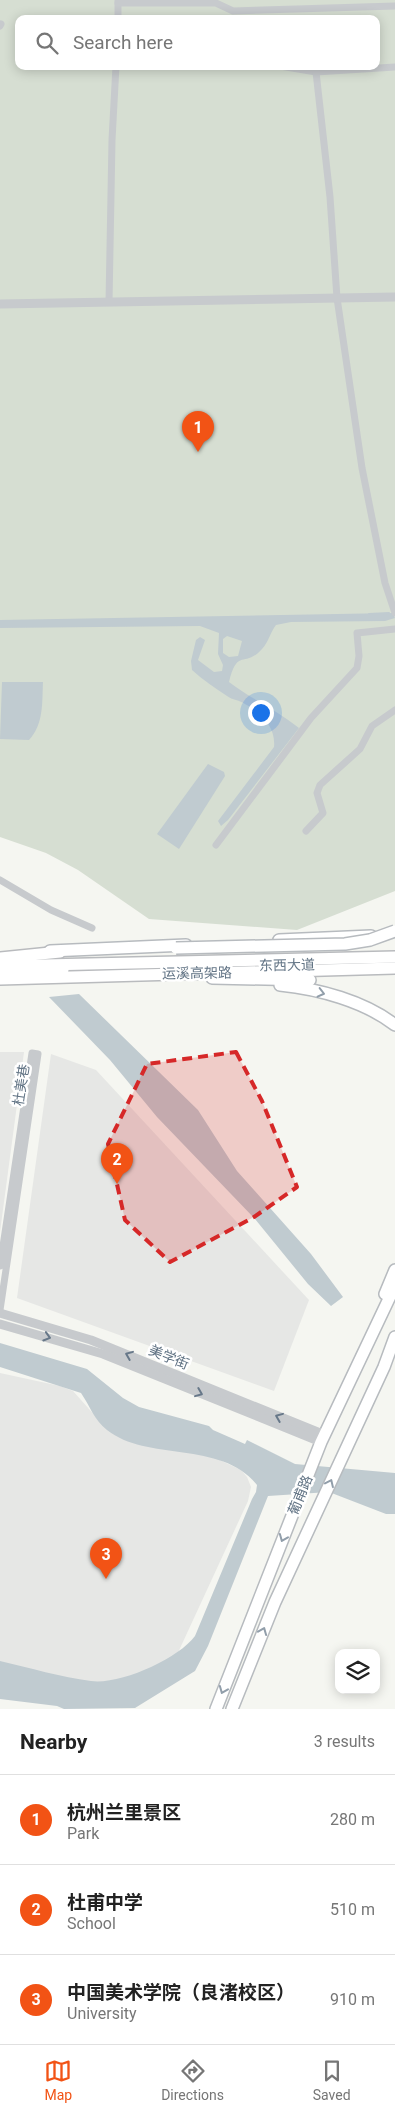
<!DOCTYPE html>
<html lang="en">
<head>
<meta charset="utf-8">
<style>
	body { margin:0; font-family:Roboto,"Noto Sans SC",sans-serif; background:#f2f2f2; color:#222 }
	.controls { position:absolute; right:15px; bottom:15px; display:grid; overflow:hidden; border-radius:10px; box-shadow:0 2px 12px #0003 }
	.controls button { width:45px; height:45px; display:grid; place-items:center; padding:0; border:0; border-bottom:1px solid #e0e0e0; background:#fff; color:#222; font:25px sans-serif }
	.you { position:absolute; left:260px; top:712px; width:18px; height:18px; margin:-12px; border:4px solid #fff; border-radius:50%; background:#1a73e8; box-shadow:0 0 0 8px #1a73e833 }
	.badge { display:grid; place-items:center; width:32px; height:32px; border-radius:50%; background:#f25315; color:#fff; font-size:16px; font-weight:700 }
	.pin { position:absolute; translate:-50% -41px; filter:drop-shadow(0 1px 2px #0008) }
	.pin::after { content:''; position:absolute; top:26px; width:18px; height:15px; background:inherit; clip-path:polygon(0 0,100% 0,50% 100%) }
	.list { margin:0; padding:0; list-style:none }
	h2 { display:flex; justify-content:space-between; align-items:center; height:65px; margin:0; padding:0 20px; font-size:21px }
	h2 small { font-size:16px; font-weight:400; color:#767676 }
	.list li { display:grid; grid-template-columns:32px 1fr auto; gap:15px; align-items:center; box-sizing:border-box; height:90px; padding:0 20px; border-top:1px solid #e0e0e0 }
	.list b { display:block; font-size:19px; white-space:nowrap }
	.list p { margin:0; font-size:16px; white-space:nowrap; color:#767676 }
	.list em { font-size:16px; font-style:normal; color:#767676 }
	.icon { flex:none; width:28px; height:28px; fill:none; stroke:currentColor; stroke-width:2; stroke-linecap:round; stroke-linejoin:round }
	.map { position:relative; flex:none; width:395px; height:1709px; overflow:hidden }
	.search { position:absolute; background:#fff; box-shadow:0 2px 12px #0003; left:15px; right:15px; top:15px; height:55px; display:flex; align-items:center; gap:12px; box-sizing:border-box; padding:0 18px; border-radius:10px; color:#767676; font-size:19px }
	.sheet { height:335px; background:#fff }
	nav { display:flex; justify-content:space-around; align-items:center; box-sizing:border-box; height:70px; border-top:1px solid #e0e0e0; background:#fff; font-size:14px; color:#767676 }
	nav a { display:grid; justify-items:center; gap:2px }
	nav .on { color:#f25315 }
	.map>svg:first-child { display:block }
	.built { fill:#e6e7e5 }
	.green { fill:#d6ded2; fill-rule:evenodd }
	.water { fill:#c0cbd0; fill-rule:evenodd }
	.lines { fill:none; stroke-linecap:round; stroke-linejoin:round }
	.stream { stroke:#c0cbd0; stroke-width:2 }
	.primary-casing { stroke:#b7bbbf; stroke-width:14 }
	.trunk-casing { stroke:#b9bbbe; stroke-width:14 }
	.minor { stroke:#c7cacd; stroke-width:7 }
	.tertiary { stroke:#c7cacd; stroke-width:9 }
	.primary { stroke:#fff; stroke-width:11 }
	.trunk { stroke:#fff; stroke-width:11 }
	.primary-bridge-casing { stroke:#b7bbbf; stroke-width:14; stroke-linecap:butt }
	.primary-bridge { stroke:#fff; stroke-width:11 }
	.oneway { stroke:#919eaa }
	.oneway2 { stroke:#677889 }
	.marked { fill:#d62828; fill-opacity:0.2; stroke:#d62828; stroke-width:4; stroke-dasharray:10 6; stroke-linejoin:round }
	.labels { text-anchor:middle; stroke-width:5; stroke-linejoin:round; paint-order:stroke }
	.street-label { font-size:14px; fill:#627485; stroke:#fff }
</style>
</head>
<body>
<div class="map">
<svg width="395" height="1709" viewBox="0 0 395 1709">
	<rect width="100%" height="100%" fill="#f5f6f1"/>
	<g class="built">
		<polygon points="0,1052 24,1052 0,1232"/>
		<polygon points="51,1054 96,1070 309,1300 274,1391 17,1298"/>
		<polygon points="0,1373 60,1386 73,1391 97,1418 207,1454 241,1470 247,1477 251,1487 248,1501 176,1657 120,1682 55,1683 0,1669"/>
	</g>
	<path class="green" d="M0,0H395V891L297,930L149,919L78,870L46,853L0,837ZM19,19H376V66H19Z"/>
	<g class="water">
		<path d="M392,613L395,618L385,621L291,622L276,625C270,633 268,643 262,649C244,669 238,647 229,682C251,699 277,710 299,728L228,820L221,826L218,821L274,747C276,728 262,713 245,704C240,700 232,700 227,696C215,688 203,680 192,670L191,661L196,640L200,637L205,640L198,660L214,672L222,671L223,665L218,654L219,633L200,626L0,628V620ZM227,636L242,641L238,656L229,657L223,653V639Z"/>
		<path d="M2,682H43C42,702 44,724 29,740L0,739Z"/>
		<polygon points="208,764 224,772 225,776 179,849 157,834"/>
		<polygon points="79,994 198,1110 237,1171 311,1254 343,1297 331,1306 308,1284 255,1219 157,1117 110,1060 49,997"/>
		<path d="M0,1343L87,1369L123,1398L139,1407L209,1426L213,1430L245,1444L247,1440L295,1464L395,1473V1514H386L329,1492L268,1496L208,1646L195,1671L135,1708L64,1709L57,1706L0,1699V1661C30,1668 61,1677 91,1681C120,1685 178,1659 195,1636L252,1499L256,1492L257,1485C222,1440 147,1462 107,1430C94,1420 90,1406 81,1393L0,1367Z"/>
	</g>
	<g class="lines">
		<polyline class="stream" points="369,614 389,613"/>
		<g class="primary-casing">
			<g id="primary">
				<polyline points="279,940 371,936"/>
				<polyline points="50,951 186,945"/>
				<polyline points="0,972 63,970"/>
				<polyline points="212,978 310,980"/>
				<path d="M280,985C319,989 364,1001 395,1025"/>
				<polyline points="385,1294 395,1270"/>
				<polyline points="216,1709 321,1442 395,1286"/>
				<polyline points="232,1709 275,1602 384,1367 395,1337"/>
			</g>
		</g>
		<g class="trunk-casing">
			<g id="trunk">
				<polyline points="0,958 60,952"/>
				<polyline points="0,966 395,957"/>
				<polyline points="0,979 395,968"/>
			</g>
		</g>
		<g class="minor">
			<polyline points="118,3 216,3 233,11 395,6"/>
			<polyline points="118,19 118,0"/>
			<polyline points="0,26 1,24"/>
			<polyline points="280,66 316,72 395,67"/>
			<polyline points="316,72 330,197 337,298 362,468 385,583 395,613"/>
			<polyline points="109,302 112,140 116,66"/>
			<polyline points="306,831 323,813 317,793 320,785 360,749 372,726 395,710"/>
			<polyline points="216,845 311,718 357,668 359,656 357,633 395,629"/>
			<polyline points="0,880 51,910 92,928"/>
			<polyline points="0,1266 32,1053 38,1054 0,1310"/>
		</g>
		<g class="tertiary">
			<polyline points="0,304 395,297"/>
			<polyline points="0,1313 91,1340 325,1435"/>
			<polyline points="0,1324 103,1354 321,1442"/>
		</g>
		<use href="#primary" class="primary"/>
		<use href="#trunk" class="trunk"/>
		<g class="primary-bridge-casing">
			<polyline id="primary-bridge" points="176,948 345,944 370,940 395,931"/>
		</g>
		<use href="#primary-bridge" class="primary-bridge"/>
	</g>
	<defs><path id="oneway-chevron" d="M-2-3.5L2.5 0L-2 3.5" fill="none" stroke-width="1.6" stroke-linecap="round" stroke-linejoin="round" transform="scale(1.25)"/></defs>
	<g class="oneway">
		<use href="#oneway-chevron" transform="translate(321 993) rotate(14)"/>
		<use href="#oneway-chevron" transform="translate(330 1483) rotate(-65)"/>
		<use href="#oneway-chevron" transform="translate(283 1538) rotate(112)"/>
		<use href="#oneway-chevron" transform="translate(263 1631) rotate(-68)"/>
		<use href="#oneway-chevron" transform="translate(223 1690) rotate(112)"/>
	</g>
	<g class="oneway2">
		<use href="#oneway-chevron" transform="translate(47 1337) rotate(17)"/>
		<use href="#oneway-chevron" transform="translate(129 1355) rotate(-158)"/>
		<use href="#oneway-chevron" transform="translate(199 1393) rotate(22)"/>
		<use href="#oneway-chevron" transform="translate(279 1417) rotate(-158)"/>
	</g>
	<path class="marked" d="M236,1052L262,1101L297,1187L254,1217L170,1262L125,1220L108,1144L147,1064Z"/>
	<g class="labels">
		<g class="street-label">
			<text transform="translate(287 965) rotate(-1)" y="5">东西大道</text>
			<text transform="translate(197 973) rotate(-1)" y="5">运溪高架路</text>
			<text transform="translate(21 1085) rotate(-81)" y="5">杜美巷</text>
			<text transform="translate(169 1357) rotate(22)" y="5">美学街</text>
			<text transform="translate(300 1495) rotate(-68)" y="5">葡甫路</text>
		</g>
	</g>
</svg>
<div class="controls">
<button><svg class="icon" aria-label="layers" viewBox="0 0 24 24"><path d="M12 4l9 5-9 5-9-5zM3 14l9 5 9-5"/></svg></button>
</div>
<div class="you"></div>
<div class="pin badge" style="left:198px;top:452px">1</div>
<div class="pin badge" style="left:117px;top:1184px">2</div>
<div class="pin badge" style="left:106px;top:1579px">3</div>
<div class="search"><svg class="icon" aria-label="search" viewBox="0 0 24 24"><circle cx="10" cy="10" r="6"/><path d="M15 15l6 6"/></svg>Search here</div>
</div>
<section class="sheet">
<h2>Nearby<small>3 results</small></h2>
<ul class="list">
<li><span class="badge">1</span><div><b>杭州兰里景区</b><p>Park</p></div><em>280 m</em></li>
<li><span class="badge">2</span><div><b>杜甫中学</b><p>School</p></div><em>510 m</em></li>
<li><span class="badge">3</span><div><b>中国美术学院（良渚校区）</b><p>University</p></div><em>910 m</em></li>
</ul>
</section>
<nav>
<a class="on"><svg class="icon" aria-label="map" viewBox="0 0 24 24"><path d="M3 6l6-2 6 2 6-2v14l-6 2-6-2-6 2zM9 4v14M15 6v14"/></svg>Map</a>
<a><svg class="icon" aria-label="directions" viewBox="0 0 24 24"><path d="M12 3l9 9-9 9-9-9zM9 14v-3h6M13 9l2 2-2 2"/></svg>Directions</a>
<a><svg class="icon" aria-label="saved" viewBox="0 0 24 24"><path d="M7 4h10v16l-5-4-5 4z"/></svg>Saved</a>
</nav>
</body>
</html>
